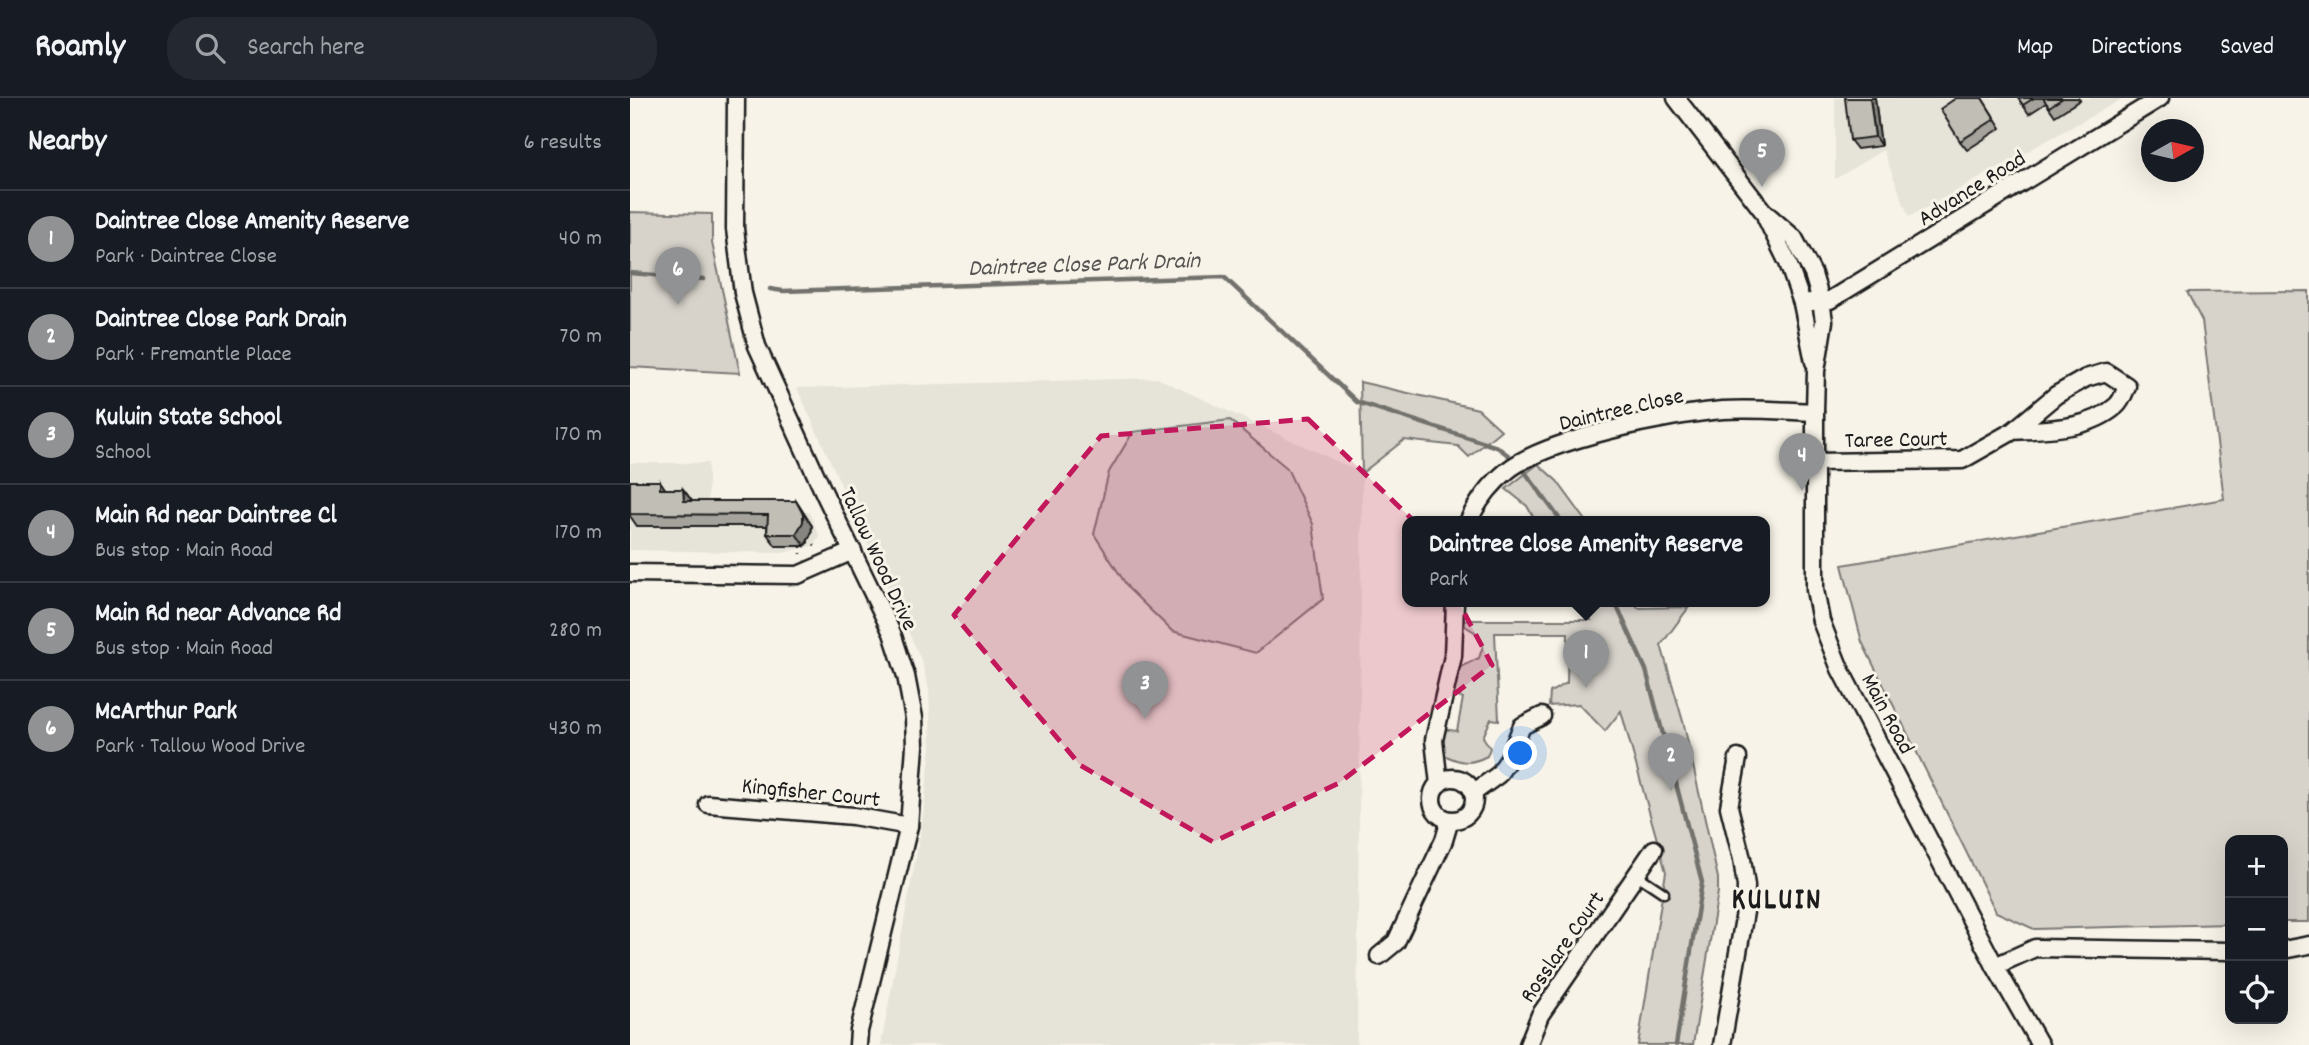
<!DOCTYPE html>
<html lang="en">
<head>
<meta charset="utf-8">
<style>
	body { margin:0; font-family:Dekko,sans-serif; background:#242831; color:#f1f3f6 }
	.controls { position:absolute; right:21px; bottom:21px; display:grid; overflow:hidden; border-radius:14px; box-shadow:0 7px 28px #0002 }
	.controls button { width:63px; height:63px; display:grid; place-items:center; padding:0; border:0; border-bottom:2px solid #363941; background:#171b24; color:#f1f3f6; font:35px sans-serif }
	.compass { position:absolute; left:1511px; top:21px; width:63px; height:63px; border-radius:50%; background:#171b24; box-shadow:0 7px 28px #0002; rotate:82deg }
	.you { position:absolute; left:891px; top:656px; width:24px; height:24px; margin:-18px; border:5px solid #fff; border-radius:50%; background:#1a73e8; box-shadow:0 0 0 10px #1a73e833 }
	.badge { display:grid; place-items:center; width:46px; height:46px; border-radius:50%; background:#919294; color:#fff; font-size:23px; font-weight:700 }
	.pin { position:absolute; translate:-50% -58px; filter:drop-shadow(0 2px 4px #0008) }
	.pin::after { content:''; position:absolute; top:37px; width:24px; height:21px; background:inherit; clip-path:polygon(0 0,100% 0,50% 100%) }
	.popup { position:absolute; left:772px; top:418px; width:368px; height:91px; box-sizing:border-box; display:grid; place-content:center; border-radius:14px; background:#171b24; filter:drop-shadow(0 2px 5px #0005); font-size:23px; white-space:nowrap; color:#9ea1a6 }
	.popup b { font-size:26px; color:#f1f3f6 }
	.popup::after { content:''; position:absolute; left:50%; top:100%; margin-left:-14px; border:14px solid transparent; border-top-color:#171b24 }
	.list { margin:0; padding:0; list-style:none }
	h2 { display:flex; justify-content:space-between; align-items:center; height:91px; margin:0; padding:0 28px; font-size:30px }
	h2 small { font-size:23px; font-weight:400; color:#9ea1a6 }
	.list li { display:grid; grid-template-columns:46px 1fr auto; gap:21px; align-items:center; box-sizing:border-box; height:98px; padding:0 28px; border-top:2px solid #363941 }
	.list b { display:block; font-size:26px; white-space:nowrap }
	.list p { margin:0; font-size:23px; white-space:nowrap; color:#9ea1a6 }
	.list em { font-size:23px; font-style:normal; color:#9ea1a6 }
	.icon { flex:none; width:38px; height:38px; fill:none; stroke:currentColor; stroke-width:2; stroke-linecap:round; stroke-linejoin:round }
	.map { position:relative; flex:none; width:1679px; height:947px; overflow:hidden }
	header { display:flex; align-items:center; gap:42px; box-sizing:border-box; height:98px; padding:0 35px; background:#171b24; border-bottom:2px solid #363941 }
	header strong { font-size:33px }
	nav { display:flex; gap:38px; margin-inline-start:auto; font-size:24px }
	.search { width:490px; height:63px; background:#242831; display:flex; align-items:center; gap:18px; box-sizing:border-box; padding:0 24px; border-radius:28px; color:#9ea1a6; font-size:26px }
	main { display:flex }
	aside { flex:1; background:#171b24 }
	.map>svg:first-child { display:block }
	.built { fill:#e6e3d9 }
	.green { fill:#d7d3cb; stroke:#7a7874; stroke-width:2 }
	.lines { fill:none; stroke-linecap:round; stroke-linejoin:round }
	.stream { stroke:#72716c; stroke-width:4.5 }
	.service-casing { stroke:#1c1c1c; stroke-width:13 }
	.minor-casing { stroke:#1c1c1c; stroke-width:21 }
	.path { stroke:#1c1c1c; stroke-width:2.5; stroke-dasharray:2 5; stroke-linecap:butt }
	.service { stroke:#f7f3e8; stroke-width:8 }
	.minor { stroke:#f7f3e8; stroke-width:16 }
	.wall { fill:#a5a39c; stroke:#1c1c1c; stroke-width:2 }
	.shaded-wall { fill:#86857f; stroke:#1c1c1c; stroke-width:2 }
	.building { fill:#c0beb5; stroke:#1c1c1c; stroke-width:2 }
	.marked { fill:#c2185b; fill-opacity:0.2; stroke:#c2185b; stroke-width:5; stroke-dasharray:14 9; stroke-linejoin:round }
	.labels { text-anchor:middle; stroke-width:6; stroke-linejoin:round; paint-order:stroke }
	.street-label { font-size:23px; fill:#1c1c1c; stroke:#f7f3e8 }
	.water-label { font-size:24px; font-style:italic; fill:#565452; stroke:#f7f3e8 }
	.district-label { font-size:30px; font-weight:bold; letter-spacing:2px; fill:#1c1c1c; stroke:#f7f3e8 }
</style>
</head>
<body>
<header>
<strong>Roamly</strong>
<div class="search"><svg class="icon" aria-label="search" viewBox="0 0 24 24"><circle cx="10" cy="10" r="6"/><path d="M15 15l6 6"/></svg>Search here</div>
<nav><a>Map</a><a>Directions</a><a>Saved</a></nav>
</header>
<main>
<aside>
<h2>Nearby<small>6 results</small></h2>
<ul class="list">
<li><span class="badge">1</span><div><b>Daintree Close Amenity Reserve</b><p>Park · Daintree Close</p></div><em>40 m</em></li>
<li><span class="badge">2</span><div><b>Daintree Close Park Drain</b><p>Park · Fremantle Place</p></div><em>70 m</em></li>
<li><span class="badge">3</span><div><b>Kuluin State School</b><p>School</p></div><em>170 m</em></li>
<li><span class="badge">4</span><div><b>Main Rd near Daintree Cl</b><p>Bus stop · Main Road</p></div><em>170 m</em></li>
<li><span class="badge">5</span><div><b>Main Rd near Advance Rd</b><p>Bus stop · Main Road</p></div><em>280 m</em></li>
<li><span class="badge">6</span><div><b>McArthur Park</b><p>Park · Tallow Wood Drive</p></div><em>430 m</em></li>
</ul>
</aside>
<div class="map">
<svg width="1679" height="947" viewBox="0 0 1679 947">
	<rect width="100%" height="100%" fill="#f7f3e8"/>
	<filter id="ink" filterUnits="userSpaceOnUse"><feTurbulence type="fractalNoise" baseFrequency=".0143" numOctaves="2"/><feDisplacementMap in="SourceGraphic" scale="14" xChannelSelector="R" yChannelSelector="G"/><feConvolveMatrix kernelMatrix="1 2 1 2 8 2 1 2 1" color-interpolation-filters="sRGB"/></filter>
	<g filter="url(#ink)">
		<g class="built">
			<polygon points="1205,0 1494,0 1279,119 1253,52 1205,81"/>
			<polygon points="527,280 732,375 727,947 251,947 292,726 301,650 299,591 292,564 167,290"/>
			<polygon points="0,365 78,365 78,412 179,414 190,439 181,448 152,455 0,452"/>
		</g>
		<g class="green">
			<polygon points="0,114 82,116 82,145 110,275 0,269"/>
			<polygon points="1679,193 1679,824 1653,824 1653,742 1600,742 1600,826 1404,831 1366,814 1232,544 1212,467 1594,401 1572,223 1557,194"/>
			<polygon points="730,284 848,311 871,332 839,359 828,348 774,342 732,375"/>
			<polygon points="600,322 657,370 683,426 693,501 626,555 542,533 499,491 464,436 479,374 503,334"/>
			<polygon points="908,366 927,383 957,424 906,424 897,408 876,391"/>
			<path d="M952,504H1005L1008,510L1059,509L1031,547L1054,627L1088,780V794L1063,947H1008L1036,774L991,613L975,633L949,606L919,608L920,594L937,585L938,535H865L869,622L861,621L853,639L860,650L857,658C840,667 831,665 814,657L809,641L812,631L827,633L833,600L820,596L826,571L849,560L853,548L846,535L835,528V522H961Z"/>
		</g>
		<g class="lines">
			<g class="stream">
				<polyline points="0,175 74,181"/>
				<polyline points="140,191 153,193 594,179 727,304 867,349 878,357"/>
				<polyline points="895,374 932,424"/>
				<polyline points="985,504 1016,572 1072,784 1046,947"/>
			</g>
			<g class="service-casing">
				<polyline id="service" points="1007,777 1034,795"/>
			</g>
			<g class="minor-casing">
				<g id="minor">
					<polyline points="106,0 105,131 113,195 127,248 195,397 262,535 276,578 284,620 285,648 279,728 229,933 228,947"/>
					<polyline points="1046,0 1133,113 1164,140 1183,176 1191,203 1194,223 1186,273 1185,314 1185,492 1191,523 1210,571 1365,868 1410,947"/>
					<polyline points="1136,120 1158,165 1172,205 1184,264"/>
					<polyline points="1172,205 1200,202 1530,0"/>
					<path d="M1184,364L1332,362L1383,333L1426,297L1456,280L1476,274L1497,288C1494,295 1492,303 1486,308C1459,332 1417,331 1383,333"/>
					<path d="M838,424C847,405 861,386 877,373C916,341 1042,316 1093,312C1124,310 1155,313 1185,314"/>
					<polyline points="0,475 168,477 223,453"/>
					<circle cx="823" cy="701" r="21"/>
					<polyline points="809,686 804,642 823,558 825,504"/>
					<polyline points="843,695 868,677 878,662 892,628 912,618"/>
					<polyline points="78,706 223,718 279,728"/>
					<polyline points="1653,852 1679,847"/>
					<polyline points="749,858 766,844 814,742 820,722"/>
					<polyline points="1365,868 1405,850 1600,853"/>
					<polyline points="898,947 910,917 1024,751"/>
					<polyline points="1092,947 1115,814 1116,788 1112,761 1099,709 1108,660"/>
				</g>
			</g>
			<g class="path">
				<polyline points="177,444 186,448"/>
				<polyline points="171,448 171,456"/>
			</g>
			<use href="#service" class="service"/>
			<use href="#minor" class="minor"/>
		</g>
		<g class="wall">
			<polygon points="1245,0 1251,48 1227,51 1220,42"/>
			<polygon points="1326,0 1352,0 1371,30 1337,52 1330,43"/>
			<polygon points="1388,0 1448,0 1450,2 1425,18 1416,5 1399,16"/>
			<polygon points="0,383 36,391 53,391 62,403 166,403 182,428 181,436 175,448 146,448 137,436 137,428 7,428 0,418"/>
		</g>
		<g class="shaded-wall">
			<polygon points="1240,0 1245,0 1251,48 1245,39"/>
			<polygon points="30,383 38,395 30,391"/>
			<polygon points="53,391 62,403 54,403"/>
			<polygon points="166,403 182,428 181,436 175,448 166,436"/>
		</g>
		<g class="building">
			<polygon points="1215,0 1240,0 1245,39 1220,42"/>
			<polygon points="1326,0 1352,0 1365,21 1330,43 1310,11"/>
			<polygon points="1388,0 1404,0 1393,7"/>
			<polygon points="1413,0 1433,0 1419,9"/>
			<polygon points="0,383 30,383 30,391 53,391 54,403 166,403 173,416 173,424 166,436 137,436 138,417 0,416"/>
		</g>
	</g>
	<path class="marked" d="M678,321L787,426L862,567L709,685L583,744L450,667L324,517L471,338Z"/>
	<g class="labels">
		<g class="street-label">
			<text transform="translate(1341 89) rotate(-32)" y="8">Advance Road</text>
			<text transform="translate(991 310) rotate(-13)" y="8">Daintree Close</text>
			<text transform="translate(1266 340) rotate(-1)" y="8">Taree Court</text>
			<text transform="translate(250 460) rotate(65)" y="8">Tallow Wood Drive</text>
			<text transform="translate(1259 615) rotate(62)" y="8">Main Road</text>
			<text transform="translate(181 693) rotate(6)" y="8">Kingfisher Court</text>
			<text transform="translate(931 848) rotate(-55)" y="8">Rosslare Court</text>
		</g>
		<g class="water-label">
			<text transform="translate(454 165) rotate(-2)" y="8">Daintree Close Park Drain</text>
		</g>
		<g class="district-label">
			<text x="1147" y="810">KULUIN</text>
		</g>
	</g>
</svg>
<div class="controls">
<button>+</button>
<button>−</button>
<button><svg class="icon" aria-label="locate" viewBox="0 0 24 24"><circle cx="12" cy="12" r="6"/><path d="M12 2v4M12 18v4M2 12h4M18 12h4"/></svg></button>
</div>
<svg class="compass" viewBox="-18 -18 36 36"><path d="M0-13l5 13h-10z" fill="#e53935"/><path d="M0 13l5-13h-10z" fill="#9ea1a6"/></svg>
<div class="you"></div>
<div class="pin badge" style="left:956px;top:590px">1</div>
<div class="popup"><b>Daintree Close Amenity Reserve</b>Park</div>
<div class="pin badge" style="left:1041px;top:693px">2</div>
<div class="pin badge" style="left:515px;top:621px">3</div>
<div class="pin badge" style="left:1172px;top:393px">4</div>
<div class="pin badge" style="left:1132px;top:89px">5</div>
<div class="pin badge" style="left:48px;top:207px">6</div>
</div>
</main>
</body>
</html>
